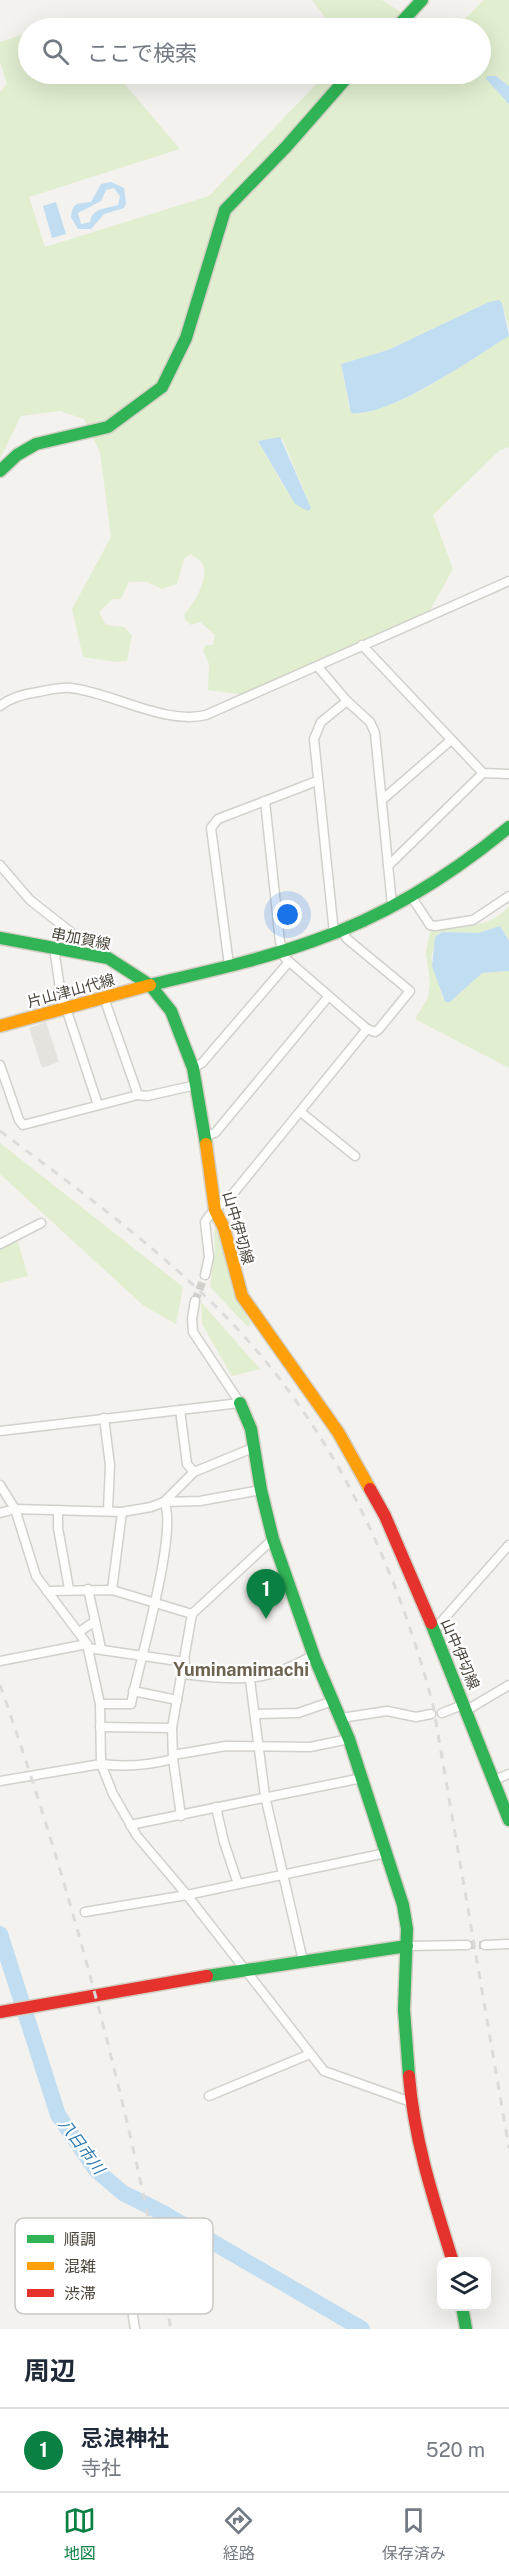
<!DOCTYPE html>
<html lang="ja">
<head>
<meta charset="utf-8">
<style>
	body { margin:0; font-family:"Public Sans","Noto Sans JP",sans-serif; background:#f6f6f7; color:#1f2937 }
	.controls { position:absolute; right:18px; bottom:18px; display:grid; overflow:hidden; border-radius:12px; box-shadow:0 6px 24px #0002 }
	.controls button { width:54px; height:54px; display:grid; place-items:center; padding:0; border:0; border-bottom:2px solid #e0e1e3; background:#fff; color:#1f2937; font:30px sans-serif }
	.you { position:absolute; left:288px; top:915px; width:21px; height:21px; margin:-15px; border:4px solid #fff; border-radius:50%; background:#1a73e8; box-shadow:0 0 0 9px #1a73e833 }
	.badge { display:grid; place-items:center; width:39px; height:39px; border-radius:50%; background:#0b8043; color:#fff; font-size:20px; font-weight:700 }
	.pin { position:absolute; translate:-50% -50px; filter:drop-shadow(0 2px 3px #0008) }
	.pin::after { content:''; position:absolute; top:32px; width:21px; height:18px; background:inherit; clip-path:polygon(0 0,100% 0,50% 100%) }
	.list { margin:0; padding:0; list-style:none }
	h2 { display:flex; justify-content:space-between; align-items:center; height:78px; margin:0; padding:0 24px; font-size:26px }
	h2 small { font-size:20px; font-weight:400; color:#747a83 }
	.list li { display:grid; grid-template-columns:39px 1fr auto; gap:18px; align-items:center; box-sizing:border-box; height:84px; padding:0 24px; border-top:2px solid #e0e1e3 }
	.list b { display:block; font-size:22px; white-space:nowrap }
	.list p { margin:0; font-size:20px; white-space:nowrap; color:#747a83 }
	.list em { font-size:20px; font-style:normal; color:#747a83 }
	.icon { flex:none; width:33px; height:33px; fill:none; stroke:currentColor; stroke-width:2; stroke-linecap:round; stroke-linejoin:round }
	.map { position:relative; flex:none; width:509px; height:2329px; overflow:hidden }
	.search { position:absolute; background:#fff; box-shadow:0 6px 24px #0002; left:18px; right:18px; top:18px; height:66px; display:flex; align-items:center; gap:15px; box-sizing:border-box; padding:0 21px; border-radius:33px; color:#747a83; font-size:22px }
	.sheet { height:162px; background:#fff }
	nav { display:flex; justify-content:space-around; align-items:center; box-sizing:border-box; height:84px; border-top:2px solid #e0e1e3; background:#fff; font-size:16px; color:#747a83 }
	nav a { display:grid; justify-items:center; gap:3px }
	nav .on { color:#0b8043 }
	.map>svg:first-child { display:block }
	.green { fill:#e1eecf; fill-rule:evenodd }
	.parking { fill:#e6e3df }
	.water { fill:#c0ddf1; fill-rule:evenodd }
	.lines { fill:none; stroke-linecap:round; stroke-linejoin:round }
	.river { stroke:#c0ddf1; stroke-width:16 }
	.street-tunnel { stroke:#d2cfca; stroke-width:8; stroke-dasharray:8 4; stroke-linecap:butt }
	.street-casing { stroke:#d2d0cb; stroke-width:11 }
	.fast-casing { stroke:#d3cfc5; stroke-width:15 }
	.slow-casing { stroke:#d3cfc5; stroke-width:15 }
	.jam-casing { stroke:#d3cfc5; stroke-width:15 }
	.street { stroke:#fdfdfc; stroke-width:8 }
	.fast { stroke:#30b455; stroke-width:12 }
	.slow { stroke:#ff9f0a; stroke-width:12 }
	.jam { stroke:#e5322d; stroke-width:12 }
	.rail { stroke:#dbdbda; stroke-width:3; stroke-dasharray:8 8; stroke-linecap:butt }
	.labels { text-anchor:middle; stroke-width:4.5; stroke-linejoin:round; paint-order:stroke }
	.street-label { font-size:15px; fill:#4b4439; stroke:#fff }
	.water-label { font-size:16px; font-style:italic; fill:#2e7ab2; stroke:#fff }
	.quarter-label { font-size:18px; font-weight:bold; fill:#6e6250; stroke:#fff }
	.key { fill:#fff; stroke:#c9c7c4; stroke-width:1.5 }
	.key-label { font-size:16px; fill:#4b4439 }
</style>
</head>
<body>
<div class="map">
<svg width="509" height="2329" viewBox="0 0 509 2329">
	<rect width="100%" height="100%" fill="#f4f2ee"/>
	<g class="green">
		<polygon points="312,0 382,0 425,28 333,28"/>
		<path d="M484,0H509V86L496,76L486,78L509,104V328L502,303L489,302L388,350L341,364L349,407L360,414C413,403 464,363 509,336V447L500,450L433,515L453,569L429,612L244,695L208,690L209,664L203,650L206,645H213L215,635L200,622L191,625L185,620L184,614C193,606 207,581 204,568C203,561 196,558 190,554L184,559L177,584L162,589L147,582H129L121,599H113L99,612L106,625L124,627L132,635L127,661L115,662L83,657L72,609L111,537L100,452L84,419L60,411L21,416L0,459V92L7,84L0,62V42L28,33V74H116L180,149L29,197L45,247L209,196L326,74H480V28H455ZM280,438L283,440L311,508L286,490L258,441Z"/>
		<path d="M509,906V941L500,926L478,933L442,932L439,933L431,957L443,999L454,998L482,973L509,971V1068L415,1019L428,998L430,983L426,952L430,931C455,928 492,928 509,906Z"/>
		<polygon points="0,1143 183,1287 176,1324 144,1306 0,1174"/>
		<polygon points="216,1227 234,1294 251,1324 248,1327 210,1287 215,1249 214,1231"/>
		<polygon points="17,1239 28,1276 0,1283 0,1248"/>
		<polygon points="201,1302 260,1369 232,1376 202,1324"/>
	</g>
	<polygon class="parking" points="46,1022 59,1062 42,1068 29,1028"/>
	<g class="water">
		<polygon points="487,76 496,76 509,86 509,104 486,79"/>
		<path d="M111,182L124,188L126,203L124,208L104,214L91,229H78L71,217C73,201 78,204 91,202L101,184ZM114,188L120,196L118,205C106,209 93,207 90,222L81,224L78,213L101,201L106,190Z"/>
		<polygon points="56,202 66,234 52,238 43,206"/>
		<path d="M499,300L502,303L509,336C476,356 389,418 351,413L341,364L388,350L489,302Z"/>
		<polygon points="280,437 311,508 308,511 295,504 258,441"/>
		<polygon points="500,926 509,941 509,971 482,973 450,1002 445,1002 432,966 435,937 442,932 478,933"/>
	</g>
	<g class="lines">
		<polyline class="river" points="0,1934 58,2115 96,2170 123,2193 163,2213 362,2329"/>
		<g class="street-tunnel">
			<polyline points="195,1301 205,1275"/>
			<polyline points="467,1945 485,1945"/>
		</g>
		<g class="street-casing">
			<g id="street">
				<polyline points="362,645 483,773 509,774"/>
				<polyline points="318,667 347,701 370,722 375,733 392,905"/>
				<path d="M0,706C11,697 24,694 38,692C49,690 60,687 71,688C113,693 165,725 206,715L509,581"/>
				<polyline points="382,800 451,740"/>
				<polyline points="0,865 30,900 72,933 77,951"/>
				<polyline points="388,866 483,773"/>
				<polyline points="411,896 430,925 435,926 473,920 509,896"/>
				<polyline points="343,929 346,938 410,991 379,1029 375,1032 367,1029"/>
				<polyline points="334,933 314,739 321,722 347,701"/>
				<polyline points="54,948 63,1009"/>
				<polyline points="229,965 211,828 218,819 317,781"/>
				<polyline points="104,998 138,1095 147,1096 196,1085"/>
				<polyline points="66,1008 98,1105"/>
				<polyline points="0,1065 19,1120 23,1125 138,1095"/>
				<polyline points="193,1068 202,1063 288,963"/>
				<polyline points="302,1113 355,1156"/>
				<polyline points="205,1136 215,1133 328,997"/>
				<polyline points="0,1244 41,1223"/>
				<path d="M205,1275L209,1257L205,1222C210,1211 228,1200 236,1190L367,1029L285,958L280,942L265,801"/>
				<polyline points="180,1410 187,1464 194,1472"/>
				<polyline points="104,1418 110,1465 108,1510"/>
				<polyline points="0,1431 240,1403 193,1332 192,1319 195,1301"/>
				<polyline points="0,1485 15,1509 36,1576 87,1644 100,1704 101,1764 113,1794 137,1836 187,1895 324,2071 411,2102"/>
				<polyline points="164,1502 194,1472 255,1447"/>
				<polyline points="58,1510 58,1528 69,1589"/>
				<polyline points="0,1513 15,1509 122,1512 151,1507 164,1502 200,1501 261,1490"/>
				<polyline points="88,1589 101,1648"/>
				<polyline points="112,1590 122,1512"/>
				<polyline points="47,1591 112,1590 192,1614"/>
				<polyline points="434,1630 509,1545"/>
				<polyline points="79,1632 95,1621"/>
				<polyline points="88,1648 185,1662"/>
				<polyline points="0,1661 87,1644"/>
				<path d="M183,1674C237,1680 265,1684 313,1655"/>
				<polyline points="250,1680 265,1796 303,1961"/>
				<polyline points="133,1691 177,1700"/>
				<path d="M100,1704H131C138,1667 179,1529 164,1502"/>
				<polyline points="467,1710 509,1685"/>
				<polyline points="442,1713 465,1704"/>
				<polyline points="256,1714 298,1713 333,1701"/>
				<polyline points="341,1718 387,1711 416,1717 431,1714"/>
				<polyline points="100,1727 172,1728"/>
				<polyline points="173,1755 226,1746 310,1747 349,1739"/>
				<polyline points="494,1780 509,1774"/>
				<path d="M0,1781L101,1764C124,1767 150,1765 173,1759"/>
				<polyline points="216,1807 224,1842 238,1884"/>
				<polyline points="181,1816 173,1759 172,1728 192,1614 273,1539"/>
				<polyline points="130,1825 362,1778"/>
				<polyline points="85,1912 187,1895 386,1853"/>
				<polyline points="485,1945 509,1944"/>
				<polyline points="407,1946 467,1945"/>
				<polyline points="209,2096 310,2054"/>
				<polyline points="125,2266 135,2329"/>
			</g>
		</g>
		<g class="fast-casing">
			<g id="fast">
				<polyline points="396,28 422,0"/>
				<polyline points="0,471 17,455 36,444 108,427 162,387 186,338 225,210 286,147 350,74"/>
				<polyline points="0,938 108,958 150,985"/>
				<path d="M206,1144L193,1068L171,1011L150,985C205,972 260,960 313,941C386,916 450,876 509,827"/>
				<polyline points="240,1403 251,1429 261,1490 273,1539 315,1659 349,1739 403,1905 407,1929 404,2010 409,2076"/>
				<polyline points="431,1623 509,1820"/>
				<polyline points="207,1976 407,1946"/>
				<polyline points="462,2306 466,2329"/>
			</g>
		</g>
		<g class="slow-casing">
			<g id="slow">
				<polyline points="0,1026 150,985"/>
				<polyline points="206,1144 215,1210 224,1228 242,1296 338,1432 370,1489"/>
			</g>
		</g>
		<g class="jam-casing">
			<g id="jam">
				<polyline points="370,1489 385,1516 431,1623"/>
				<polyline points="0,2012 207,1976"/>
				<path d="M409,2076C414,2140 434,2201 453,2262"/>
			</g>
		</g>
		<use href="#street" class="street"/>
		<use href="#fast" class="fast"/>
		<use href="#slow" class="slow"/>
		<use href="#jam" class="jam"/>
		<g class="rail">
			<path d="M0,1131C71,1184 144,1237 208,1299C323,1409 393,1552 433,1705L509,2148"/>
			<path d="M0,1685C74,1895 129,2110 171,2329"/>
		</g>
	</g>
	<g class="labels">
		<g class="street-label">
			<text transform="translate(81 939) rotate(11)" y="5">串加賀線</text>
			<text transform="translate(71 991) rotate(-15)" y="5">片山津山代線</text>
			<text transform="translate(238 1228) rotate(74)" y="5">山中伊切線</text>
			<text transform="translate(460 1654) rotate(67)" y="5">山中伊切線</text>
		</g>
		<g class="water-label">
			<text transform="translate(82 2146) rotate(53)" y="6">八日市川</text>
		</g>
		<g class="quarter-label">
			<text x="241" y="1676">Yuminamimachi</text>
		</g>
	</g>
	<rect x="15" y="2218" width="198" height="96" rx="9" class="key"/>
	<rect x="27" y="2235" width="27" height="8" fill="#30b455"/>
	<rect x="27" y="2262" width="27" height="8" fill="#ff9f0a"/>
	<rect x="27" y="2289" width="27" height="8" fill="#e5322d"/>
	<g class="key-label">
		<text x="64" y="2245">順調</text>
		<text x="64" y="2272">混雑</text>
		<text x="64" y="2299">渋滞</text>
	</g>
</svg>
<div class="controls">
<button><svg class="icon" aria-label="layers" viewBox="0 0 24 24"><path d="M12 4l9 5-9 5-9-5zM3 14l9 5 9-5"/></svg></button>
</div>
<div class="you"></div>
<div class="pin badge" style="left:266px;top:1619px">1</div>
<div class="search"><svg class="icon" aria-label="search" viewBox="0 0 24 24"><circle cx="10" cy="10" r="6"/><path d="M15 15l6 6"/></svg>ここで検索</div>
</div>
<section class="sheet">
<h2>周辺<small></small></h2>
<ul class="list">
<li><span class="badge">1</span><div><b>忌浪神社</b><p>寺社</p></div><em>520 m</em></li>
</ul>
</section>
<nav>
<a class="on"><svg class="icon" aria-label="map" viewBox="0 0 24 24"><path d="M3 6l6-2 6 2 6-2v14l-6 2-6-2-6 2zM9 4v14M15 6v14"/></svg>地図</a>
<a><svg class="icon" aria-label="directions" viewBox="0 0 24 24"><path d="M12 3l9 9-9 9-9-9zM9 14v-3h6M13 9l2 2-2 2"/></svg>経路</a>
<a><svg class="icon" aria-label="saved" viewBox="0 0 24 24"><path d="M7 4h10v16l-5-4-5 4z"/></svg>保存済み</a>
</nav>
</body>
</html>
